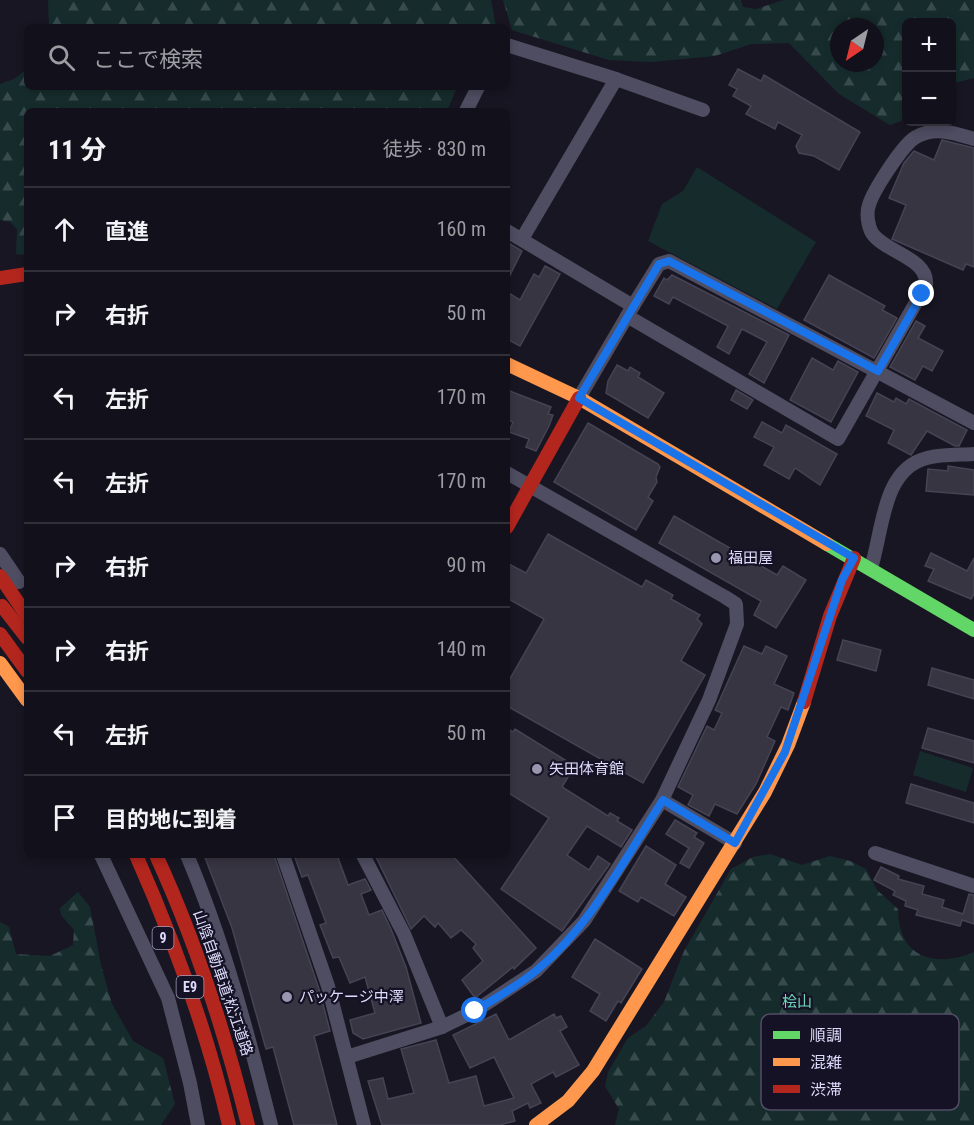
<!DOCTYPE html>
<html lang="ja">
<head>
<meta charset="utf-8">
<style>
	body { margin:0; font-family:"Roboto Condensed","Noto Sans JP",sans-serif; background:#1f1e27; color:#f1f3f6 }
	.controls { position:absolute; right:18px; top:18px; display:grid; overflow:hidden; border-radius:9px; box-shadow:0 3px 9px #0003 }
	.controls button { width:54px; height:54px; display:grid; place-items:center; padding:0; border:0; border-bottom:2px solid #313039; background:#12101a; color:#f1f3f6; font:30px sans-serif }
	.compass { position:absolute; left:830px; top:18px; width:54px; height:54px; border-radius:50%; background:#12101a; box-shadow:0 3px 9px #0003; rotate:215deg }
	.stop { position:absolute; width:18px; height:18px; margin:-14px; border:4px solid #1a73e8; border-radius:50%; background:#fff }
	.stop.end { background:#1a73e8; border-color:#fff; box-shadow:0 2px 6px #0008 }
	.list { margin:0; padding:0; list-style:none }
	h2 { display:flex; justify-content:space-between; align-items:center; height:78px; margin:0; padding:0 24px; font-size:26px }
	h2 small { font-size:20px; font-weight:400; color:#9c9da2 }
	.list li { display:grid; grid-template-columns:39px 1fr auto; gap:18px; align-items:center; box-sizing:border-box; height:84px; padding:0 24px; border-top:2px solid #313039 }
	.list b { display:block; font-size:22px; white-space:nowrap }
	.list em { font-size:20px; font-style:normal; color:#9c9da2 }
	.icon { flex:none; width:33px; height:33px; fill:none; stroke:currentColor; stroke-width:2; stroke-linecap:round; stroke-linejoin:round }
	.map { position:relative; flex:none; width:974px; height:1125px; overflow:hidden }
	.search { position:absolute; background:#12101a; box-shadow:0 3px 9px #0003; left:24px; top:24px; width:486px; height:66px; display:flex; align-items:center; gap:15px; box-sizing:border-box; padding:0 21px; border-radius:9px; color:#9c9da2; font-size:22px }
	.panel { position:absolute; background:#12101a; box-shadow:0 3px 9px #0003; left:24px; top:108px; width:486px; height:750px; border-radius:9px }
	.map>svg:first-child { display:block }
	.green { fill:#162c2c }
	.forest { fill:url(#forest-firs); fill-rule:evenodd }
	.building { fill:#383543; stroke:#454354; stroke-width:1.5 }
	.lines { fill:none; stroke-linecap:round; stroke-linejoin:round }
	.street { stroke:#4e4d61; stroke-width:14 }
	.fast { stroke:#63d668; stroke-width:14 }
	.slow { stroke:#ff974d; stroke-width:14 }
	.jam { stroke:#b3261e; stroke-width:14 }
	.route { stroke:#1a73e8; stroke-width:8 }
	.poi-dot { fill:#9996af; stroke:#151226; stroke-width:2 }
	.labels { text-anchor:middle; stroke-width:4.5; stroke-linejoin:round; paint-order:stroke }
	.shield { fill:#151226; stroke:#a29fbb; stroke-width:1.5 }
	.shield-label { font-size:14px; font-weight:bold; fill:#dedbfb }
	.poi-label { font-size:15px; fill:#dedbfb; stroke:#151226; text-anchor:start }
	.street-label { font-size:15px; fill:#dedbfb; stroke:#151226 }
	.park-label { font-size:15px; fill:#6fd4b8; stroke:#151226 }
	.key { fill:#151226; stroke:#514e66; stroke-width:1.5 }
	.key-label { font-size:16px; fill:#dedbfb }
</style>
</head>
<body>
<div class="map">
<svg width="974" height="1125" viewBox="0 0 974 1125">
	<defs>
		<pattern id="forest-firs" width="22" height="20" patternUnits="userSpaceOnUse" patternTransform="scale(1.5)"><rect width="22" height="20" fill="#162c2c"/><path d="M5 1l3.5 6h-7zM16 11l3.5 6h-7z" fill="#374a4c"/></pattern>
	</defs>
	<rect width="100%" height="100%" fill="#181622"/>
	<g class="green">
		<polygon points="697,167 816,242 777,309 648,241 662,204 683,191"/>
		<polygon points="920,751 973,768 966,792 913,775"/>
	</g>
	<g class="forest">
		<polygon points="48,0 491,0 496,27 49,27"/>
		<path d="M503,0H741L743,7L756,9L784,0H974V78L954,83L952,90V22H906V119L890,125L839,94L789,43L751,44L715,56L651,62L609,60L512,30ZM839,27H875V63H839Z"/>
		<polygon points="27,69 27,87 457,87 447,111 27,111 27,255 16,254 17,229 10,222 0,220 0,84 14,79"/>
		<path d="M770,854L802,865L830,856L850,861L866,869L877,890L898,909C898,957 934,969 974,952V1125H615L619,1109L605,1086L608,1072L628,1038L646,1026L664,1002L684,951L731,869L753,857Z"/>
		<polygon points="78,892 90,907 101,965 112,1004 133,1041 163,1058 175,1104 161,1125 0,1125 0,922 9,927 16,954 50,956 73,945 74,930 61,915 60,908"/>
	</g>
	<g class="building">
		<polygon points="738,69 761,81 764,75 860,132 839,170 814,156 799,153 796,146 802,135 778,122 775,129 746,114 751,106 733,96 737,89 729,85"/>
		<polygon points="942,140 974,148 974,267 966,264 963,270 892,239 906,205 889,198 904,163 914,151 934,160"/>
		<polygon points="507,242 522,251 507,281"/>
		<polygon points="545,266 560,274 520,346 507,339 507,292 520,300 534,274 539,277"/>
		<polygon points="672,275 789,335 764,383 749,374 767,342 742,329 729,354 717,347 728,326 673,297 669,304 654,296 664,278 667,280"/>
		<polygon points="829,275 885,306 882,310 897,318 874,358 804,320"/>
		<polygon points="916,321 925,326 918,338 943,351 932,371 923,366 915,380 890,367"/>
		<polygon points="812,358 833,370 838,361 858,372 831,422 790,400"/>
		<polygon points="617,365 628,371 630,367 640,373 638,377 664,393 648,418 606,393 608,381"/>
		<polygon points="507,390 551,407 548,414 553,415 549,426 536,451 526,447 529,439 509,432 513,422 507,420"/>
		<polygon points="736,390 753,400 747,409 731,400"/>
		<polygon points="877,393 894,402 896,398 906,404 909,399 967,430 959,446 955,446 927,431 911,455 888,443 894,430 866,416"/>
		<polygon points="762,422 782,433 786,425 837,454 820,485 795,468 789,479 764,465 774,447 754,437"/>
		<polygon points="588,423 658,464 660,467 656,477 657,482 648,497 653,501 636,530 554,482"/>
		<polygon points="948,466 974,470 974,495 926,491 928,469 948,471"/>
		<polygon points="674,516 777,575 783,566 806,580 776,628 754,615 761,601 659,543"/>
		<polygon points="548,534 642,587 646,580 673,595 671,599 700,615 697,619 702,624 681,661 705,675 643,783 507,706 507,684 544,619 507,598 507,563 526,573"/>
		<polygon points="931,553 967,571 974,558 974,594 971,599 928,581 934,569 925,566"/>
		<polygon points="843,640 881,650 876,671 837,660"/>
		<polygon points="744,646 762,654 766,646 787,656 774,684 794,693 788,710 781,707 767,737 775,741 756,784 737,814 715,804 709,816 688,805 693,795 678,787 707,726 714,730 722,713 715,710"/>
		<polygon points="932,668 974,680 974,699 928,685"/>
		<polygon points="507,728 513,732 515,729 570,763 563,774 568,777 562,787 608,816 610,813 619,818 617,821 632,830 621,847 587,826 567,855 589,870 598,856 610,864 562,931 501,889 549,818 507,792"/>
		<polygon points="928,728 974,741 974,763 922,748"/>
		<polygon points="911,784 974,803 974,823 906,803"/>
		<polygon points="675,820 697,833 694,837 704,843 689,868 680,863 689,848 666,834"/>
		<polygon points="646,846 676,865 665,884 686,897 674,916 641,897 638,902 619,891"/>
		<polygon points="204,855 274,855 319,989 330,1031 314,1036 337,1125 294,1125 273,1047 266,1049 232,928"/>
		<polygon points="294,855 337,855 348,885 365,879 371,890 361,894 369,915 382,910 391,929 406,967 421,1023 363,1039 353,1033 350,1020 375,1013 365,977 350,983 339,957 333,958 320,925 326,923 308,875 302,877"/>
		<polygon points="375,855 452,855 536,948 514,969 513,967 475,998 462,980 483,961 473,948 476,944 461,930 451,938 438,923 435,927 424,916 411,929"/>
		<polygon points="881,867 899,876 898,879 924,886 922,894 944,900 942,907 963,914 969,894 974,895 974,924 962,920 960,926 916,915 918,910 905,906 906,901 893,895 895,891 874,880"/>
		<polygon points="595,939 642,969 621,1003 618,1001 606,1021 590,1011 600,994 572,977"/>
		<polygon points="496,1014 509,1040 554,1014 556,1018 561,1016 567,1027 560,1031 579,1065 556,1077 553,1072 531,1084 541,1103 530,1108 528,1103 512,1111 515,1121 500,1125 382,1125 368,1081 383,1078 388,1099 414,1093 401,1049 436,1040 449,1083 476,1076 484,1106 514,1098 494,1057 470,1068 453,1035"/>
	</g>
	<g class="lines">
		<g class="street">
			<polyline points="507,45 616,79 703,110"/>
			<polyline points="466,111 478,87"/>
			<polyline points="507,231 633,306 579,398"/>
			<polyline points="522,239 616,79"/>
			<polyline points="633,306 659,264 669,261 974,423"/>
			<path d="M627,316L838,439L926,285C929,258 884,252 872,233C868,226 866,213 869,205C873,191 903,144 916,137C935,126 954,133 974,139"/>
			<polyline points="0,554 19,582"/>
			<path d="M871,568C883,531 882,469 927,458C942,454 959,455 974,454"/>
			<polyline points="662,800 735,843"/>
			<polyline points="875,853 974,886"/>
			<polyline points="101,855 168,998 190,1083 198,1125"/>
			<path d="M187,855C224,942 248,1034 271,1125"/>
			<polyline points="283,855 328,986 364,1125"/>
			<polyline points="363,855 404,934 442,1027"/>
			<polyline points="347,1057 442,1027 475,1011 536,971 584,921 662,800 709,700 737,624 736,604 725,597 507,473"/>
		</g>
		<polyline class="fast" points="827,544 974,630"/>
		<g class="slow">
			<polyline points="507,364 579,398 827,544"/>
			<polyline points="0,663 27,700"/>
			<polyline points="536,1125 568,1101 593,1071 765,792 788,745 804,702"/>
		</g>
		<g class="jam">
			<polyline points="0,278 27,274"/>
			<polyline points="507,527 579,398"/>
			<polyline points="0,576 27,616"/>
			<polyline points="2,606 27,638"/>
			<polyline points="0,634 27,671"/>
			<polyline points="804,702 830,616 854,558"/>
			<path d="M136,855C175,943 207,1031 229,1125"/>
			<path d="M156,855C196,942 225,1032 248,1125"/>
		</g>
	</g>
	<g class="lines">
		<path class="route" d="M475,1011C495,998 518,986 537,970C591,926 625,858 663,800L735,843L785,752L842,580L854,558L579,398L659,264L669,261L878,371L922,294"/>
	</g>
	<g class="poi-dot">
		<circle cx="716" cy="558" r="6"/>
		<circle cx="537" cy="769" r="6"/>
		<circle cx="287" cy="997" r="6"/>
	</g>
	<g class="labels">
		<g class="shield">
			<rect x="152.5" y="927" width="21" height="22" rx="4.5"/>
			<rect x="176.5" y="976" width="27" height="22" rx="4.5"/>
		</g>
		<g class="shield-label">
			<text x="163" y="943">9</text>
			<text x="190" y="992">E9</text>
		</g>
		<g class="poi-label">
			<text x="728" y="563">福田屋</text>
			<text x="549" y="774">矢田体育館</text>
			<text x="299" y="1002">パッケージ中澤</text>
		</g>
		<g class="street-label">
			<text transform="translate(223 983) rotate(71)" y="5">山陰自動車道;松江道路</text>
		</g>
		<g class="park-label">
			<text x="797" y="1007">桧山</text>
		</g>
	</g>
	<rect x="761" y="1014" width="198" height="96" rx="9" class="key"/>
	<rect x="773" y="1031" width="27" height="8" fill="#63d668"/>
	<rect x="773" y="1058" width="27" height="8" fill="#ff974d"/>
	<rect x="773" y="1085" width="27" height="8" fill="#b3261e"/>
	<g class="key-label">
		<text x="810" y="1041">順調</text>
		<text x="810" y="1068">混雑</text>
		<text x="810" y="1095">渋滞</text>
	</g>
</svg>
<div class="controls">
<button>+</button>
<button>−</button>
</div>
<svg class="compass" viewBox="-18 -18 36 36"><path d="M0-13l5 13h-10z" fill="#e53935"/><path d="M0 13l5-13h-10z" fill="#9c9da2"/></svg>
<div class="stop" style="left:475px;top:1011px"></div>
<div class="stop end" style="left:922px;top:294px"></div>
<div class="search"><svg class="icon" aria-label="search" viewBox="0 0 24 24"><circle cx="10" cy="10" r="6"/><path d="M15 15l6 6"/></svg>ここで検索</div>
<section class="panel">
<h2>11 分<small>徒歩 · 830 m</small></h2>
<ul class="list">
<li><svg class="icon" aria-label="ahead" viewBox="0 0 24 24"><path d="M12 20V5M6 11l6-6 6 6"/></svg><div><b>直進</b></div><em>160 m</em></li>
<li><svg class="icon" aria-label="right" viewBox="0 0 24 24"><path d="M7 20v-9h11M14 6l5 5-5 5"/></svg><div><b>右折</b></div><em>50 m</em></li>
<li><svg class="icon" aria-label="left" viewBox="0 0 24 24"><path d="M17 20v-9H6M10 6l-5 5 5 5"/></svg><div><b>左折</b></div><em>170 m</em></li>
<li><svg class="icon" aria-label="left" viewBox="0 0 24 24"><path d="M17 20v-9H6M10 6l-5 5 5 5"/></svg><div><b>左折</b></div><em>170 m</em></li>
<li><svg class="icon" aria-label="right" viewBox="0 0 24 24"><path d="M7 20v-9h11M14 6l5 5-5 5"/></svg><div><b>右折</b></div><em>90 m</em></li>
<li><svg class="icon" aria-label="right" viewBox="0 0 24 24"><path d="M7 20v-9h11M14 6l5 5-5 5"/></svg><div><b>右折</b></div><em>140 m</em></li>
<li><svg class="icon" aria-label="left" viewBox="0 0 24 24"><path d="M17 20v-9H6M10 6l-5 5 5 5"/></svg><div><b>左折</b></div><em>50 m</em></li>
<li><svg class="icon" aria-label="arrive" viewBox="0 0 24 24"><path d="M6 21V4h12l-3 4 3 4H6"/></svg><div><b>目的地に到着</b></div></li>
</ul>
</section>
</div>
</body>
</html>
